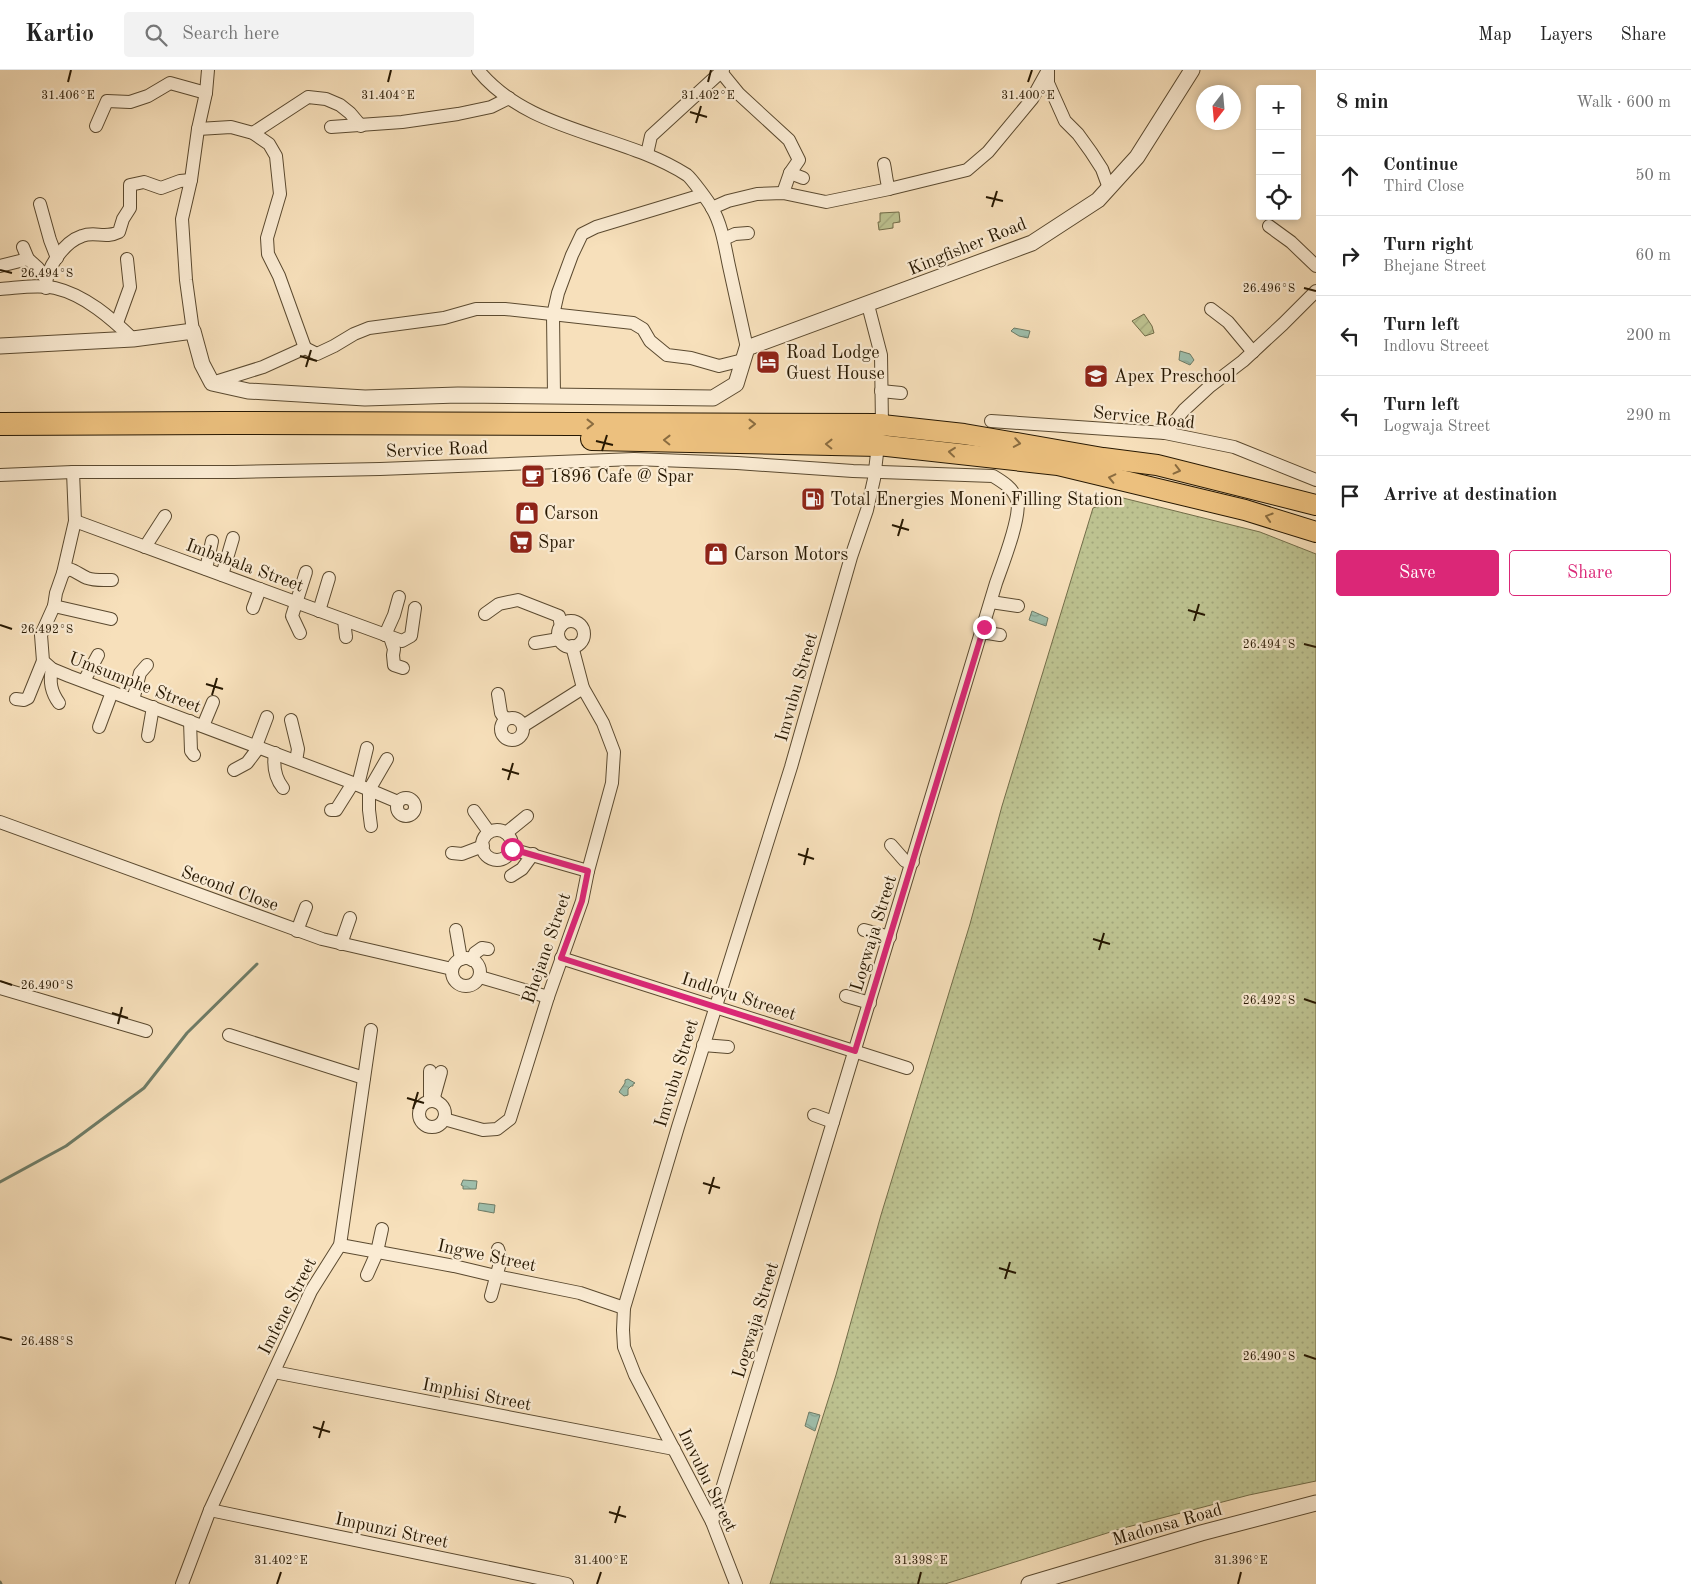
<!DOCTYPE html>
<html lang="en">
<head>
<meta charset="utf-8">
<style>
	body { margin:0; font-family:"Old Standard TT",serif; background:#f2f2f2; color:#222 }
	.controls { position:absolute; right:15px; top:15px; display:grid; overflow:hidden; border-radius:5px; box-shadow:0 2px 8px #0003 }
	.controls button { width:45px; height:45px; display:grid; place-items:center; padding:0; border:0; border-bottom:1px solid #e0e0e0; background:#fff; color:#222; font:25px sans-serif }
	.compass { position:absolute; left:1196px; top:15px; width:45px; height:45px; border-radius:50%; background:#fff; box-shadow:0 2px 8px #0003; rotate:196deg }
	.stop { position:absolute; width:15px; height:15px; margin:-11px; border:4px solid #db2777; border-radius:50%; background:#fff }
	.stop.end { background:#db2777; border-color:#fff; box-shadow:0 1px 5px #0008 }
	.list { margin:0; padding:0; list-style:none }
	h2 { display:flex; justify-content:space-between; align-items:center; height:65px; margin:0; padding:0 20px; font-size:21px }
	h2 small { font-size:16px; font-weight:400; color:#767676 }
	.list li { display:grid; grid-template-columns:32px 1fr auto; gap:15px; align-items:center; box-sizing:border-box; height:80px; padding:0 20px; border-top:1px solid #e0e0e0 }
	.list b { display:block; font-size:19px; white-space:nowrap }
	.list p { margin:0; font-size:16px; white-space:nowrap; color:#767676 }
	.list em { font-size:16px; font-style:normal; color:#767676 }
	.actions { display:flex; gap:10px; padding:15px 20px }
	.actions a { flex:1; padding:11px 0; border:1px solid #db2777; border-radius:5px; text-align:center; font-size:18px; color:#db2777 }
	.actions .main { background:#db2777; color:#fff }
	.icon { flex:none; width:28px; height:28px; fill:none; stroke:currentColor; stroke-width:2; stroke-linecap:round; stroke-linejoin:round }
	.map { position:relative; flex:none; width:1316px; height:1514px; overflow:hidden }
	header { display:flex; align-items:center; gap:30px; box-sizing:border-box; height:70px; padding:0 25px; background:#fff; border-bottom:1px solid #e0e0e0 }
	header strong { font-size:24px }
	nav { display:flex; gap:28px; margin-inline-start:auto; font-size:18px }
	.search { width:350px; height:45px; background:#f2f2f2; display:flex; align-items:center; gap:12px; box-sizing:border-box; padding:0 18px; border-radius:5px; color:#767676; font-size:19px }
	main { display:flex }
	aside { flex:1; background:#fff }
	.map>svg:first-child { display:block }
	.grass { fill:url(#grass-dots); stroke:#726d49 }
	.garden { fill:url(#garden-furrows); stroke:#726d49 }
	.water { fill:url(#water-waves); stroke:#6e7c67 }
	.lines { fill:none; stroke-linecap:round; stroke-linejoin:round }
	.stream { stroke:#6e7c67; stroke-width:3 }
	.minor-casing { stroke:#5b4a30; stroke-width:14 }
	.tertiary-casing { stroke:#5b4a30; stroke-width:17 }
	.trunk-casing { stroke:#271802; stroke-width:22 }
	.motorway-casing { stroke:#271802; stroke-width:24 }
	.minor { stroke:#faebd3; stroke-width:12 }
	.tertiary { stroke:#faebd3; stroke-width:15 }
	.trunk { stroke:#ecc07e; stroke-width:20 }
	.motorway { stroke:#ecc07e; stroke-width:22 }
	.oneway { stroke:#8a6c40 }
	.route { stroke:#db2777; stroke-width:6 }
	.ticks { fill:none; stroke:#271802; stroke-width:2 }
	.labels { text-anchor:middle; stroke-width:4.5; stroke-linejoin:round; paint-order:stroke }
	.street-label { font-size:18px; fill:#271802; stroke:#faebd3 }
	.poi-label { font-size:18px; fill:#271802; stroke:#faebd3; text-anchor:start }
	.ticks-label { font-size:12px; text-anchor:middle; fill:#271802; stroke:#faebd3; stroke-width:4.5; stroke-linejoin:round; paint-order:stroke }
</style>
</head>
<body>
<header>
<strong>Kartio</strong>
<div class="search"><svg class="icon" aria-label="search" viewBox="0 0 24 24"><circle cx="10" cy="10" r="6"/><path d="M15 15l6 6"/></svg>Search here</div>
<nav><a>Map</a><a>Layers</a><a>Share</a></nav>
</header>
<main>
<div class="map">
<svg width="1316" height="1514" viewBox="0 0 1316 1514">
	<defs>
		<pattern id="grass-dots" width="8" height="8" patternUnits="userSpaceOnUse" patternTransform="scale(1.25)"><rect width="8" height="8" fill="#bdc290"/><path d="M2 2h.1M6 6h.1" fill="none" stroke="#a2a67b" stroke-width="1.8" stroke-linecap="round"/></pattern>
		<pattern id="garden-furrows" width="10" height="10" patternUnits="userSpaceOnUse" patternTransform="scale(1.25)"><rect width="10" height="10" fill="#bdc290"/><path d="M-1 1l2-2M0 10L10 0M9 11l2-2" fill="none" stroke="#a2a67b"/></pattern>
		<pattern id="water-waves" width="16" height="10" patternUnits="userSpaceOnUse" patternTransform="scale(1.25)"><rect width="16" height="10" fill="#9ebeab"/><path d="M0 5q4-4 8 0t8 0" fill="none" stroke="#88a392"/></pattern>
	</defs>
	<rect width="100%" height="100%" fill="#f7e0bb"/>
	<filter id="stains"><feTurbulence type="fractalNoise" baseFrequency=".004" numOctaves="4"/><feColorMatrix values="0 0 0 0 .2 0 0 0 0 .09 0 0 0 0 .02 0 0 0 .5 -.17"/></filter>
	<radialGradient id="worn" r=".72"><stop offset=".6" stop-color="#630" stop-opacity="0"/><stop offset="1" stop-color="#630" stop-opacity=".3"/></radialGradient>
	<polygon class="grass" points="1123,428 1260,462 1316,484 1316,1411 1249,1425 1120,1459 945,1514 770,1514 836,1305 881,1145 970,854 1002,736 1093,438"/>
	<g class="garden">
		<polygon points="899,142 900,152 893,153 893,158 879,160 878,152 880,152 880,143"/>
		<polygon points="1144,244 1152,256 1154,263 1145,266 1132,251"/>
	</g>
	<g class="water">
		<polygon points="1014,258 1030,261 1028,268 1019,266 1011,261"/>
		<polygon points="1180,281 1190,284 1194,290 1190,295 1179,290"/>
		<polygon points="1032,541 1048,548 1046,556 1029,550"/>
		<polygon points="628,1009 635,1013 633,1014 633,1016 631,1016 628,1019 628,1025 624,1026 619,1022 625,1013 625,1010"/>
		<polygon points="463,1110 477,1111 476,1119 463,1119 463,1116 461,1115"/>
		<polygon points="479,1133 495,1135 494,1143 478,1140"/>
		<polygon points="809,1342 820,1345 815,1361 805,1356"/>
	</g>
	<g class="lines">
		<g class="stream">
			<polyline points="0,1112 66,1076 144,1018 187,963 257,894"/>
			<polyline points="0,1512 1,1514"/>
		</g>
		<g class="minor-casing">
			<g id="minor">
				<path d="M478,0C529,63 622,63 687,105C691,108 709,132 712,138C722,155 725,177 729,196C735,224 741,251 747,278"/>
				<polyline points="1048,0 1048,13 1065,51 1078,64 1091,82 1102,99 1109,118"/>
				<polyline points="721,2 739,24 789,70 799,90 790,103 783,123"/>
				<polyline points="96,56 107,31 130,32 148,26 170,13 206,23"/>
				<polyline points="331,57 402,52 458,44 491,37 509,28"/>
				<polyline points="198,59 231,57 253,63 269,74 276,86 280,124 267,168 268,184 279,206 305,278"/>
				<polyline points="253,63 308,27 326,29 340,35 350,43 361,56"/>
				<polyline points="647,84 651,66 723,0"/>
				<path d="M884,94C886,103 886,111 889,119"/>
				<polyline points="790,103 803,108"/>
				<polyline points="40,134 50,170 57,188"/>
				<polyline points="712,138 728,131 757,124 783,123 826,132 889,119 967,100 988,82 1032,29 1048,0"/>
				<polyline points="1269,156 1291,172 1316,196"/>
				<polyline points="724,169 735,164 748,163"/>
				<polyline points="23,177 28,189 38,198 46,209"/>
				<polyline points="0,196 28,189"/>
				<path d="M46,218C45,199 64,172 82,166C95,161 105,169 119,162L123,149L130,138V115L144,112L161,118L180,111L191,110"/>
				<path d="M0,219C17,218 38,214 55,218C85,225 111,248 133,269"/>
				<polyline points="868,235 881,285 882,355"/>
				<polyline points="1211,239 1228,252 1253,282"/>
				<polyline points="117,253 130,217 127,189"/>
				<polyline points="193,261 186,210 182,149 191,110 198,59 206,23 208,0"/>
				<polyline points="212,313 263,297 305,278 317,284 334,276 354,264 369,258 444,248 476,239 505,239 633,253 643,259 650,271 667,285 691,288 719,296 743,290"/>
				<polyline points="881,321 901,323"/>
				<polyline points="554,325 553,245 558,223 572,185 582,164 596,157 702,125"/>
				<polyline points="991,351 1165,363 1234,377 1316,410"/>
				<polyline points="1165,363 1184,340 1209,317 1243,291 1283,254 1316,221"/>
				<polyline points="73,402 75,451 63,503 56,523 54,536 41,565 43,591 52,599 69,606 353,713 398,732"/>
				<path d="M0,405L73,402H234L380,399L634,389L737,393L853,401L993,406C1003,412 1013,418 1017,430C1022,445 1002,496 996,513L712,1452"/>
				<path d="M75,451C184,491 293,532 402,571L411,566L415,538"/>
				<polyline points="145,477 165,446"/>
				<polyline points="206,499 212,471"/>
				<path d="M63,503L69,499C76,501 80,505 87,508C95,511 104,510 112,510"/>
				<polyline points="222,505 233,468"/>
				<polyline points="991,532 1018,536"/>
				<polyline points="54,536 111,549"/>
				<polyline points="253,538 260,519"/>
				<polyline points="319,541 329,508"/>
				<polyline points="485,544 499,534 518,530 559,546 561,556"/>
				<polyline points="344,550 346,567"/>
				<circle cx="571" cy="564" r="13"/>
				<polyline points="982,562 1000,565"/>
				<polyline points="300,563 292,546 306,502"/>
				<polyline points="385,565 394,545 399,527"/>
				<polyline points="390,567 394,579 393,585 394,595 403,598"/>
				<polyline points="535,573 559,569"/>
				<path d="M52,599C49,612 51,622 59,633"/>
				<polyline points="84,611 98,585"/>
				<polyline points="498,624 501,643 505,649"/>
				<polyline points="16,629 24,630 28,628 43,591"/>
				<polyline points="133,630 140,603 147,595"/>
				<circle cx="512" cy="659" r="11"/>
				<polyline points="291,650 298,679 296,691"/>
				<polyline points="190,651 191,681 194,685"/>
				<polyline points="203,656 213,632"/>
				<polyline points="523,656 583,618"/>
				<polyline points="99,657 112,622"/>
				<polyline points="148,666 153,637"/>
				<polyline points="256,676 267,647"/>
				<path d="M275,683C273,696 275,708 283,718"/>
				<polyline points="234,700 247,693 259,677"/>
				<polyline points="358,715 367,678"/>
				<circle cx="406" cy="737" r="9"/>
				<polyline points="331,740 336,740 353,713"/>
				<polyline points="474,741 489,762"/>
				<polyline points="0,752 322,869 452,899"/>
				<polyline points="371,756 369,740 369,720 387,689"/>
				<circle cx="497" cy="775" r="15"/>
				<polyline points="506,763 527,746"/>
				<polyline points="891,775 905,791 913,792"/>
				<polyline points="511,779 588,801"/>
				<polyline points="452,783 462,784 483,776"/>
				<polyline points="511,806 522,799 533,784"/>
				<polyline points="456,860 461,889"/>
				<polyline points="864,860 890,867"/>
				<polyline points="297,861 306,837"/>
				<polyline points="341,874 350,848"/>
				<circle cx="466" cy="902" r="14"/>
				<polyline points="561,888 907,998"/>
				<polyline points="472,890 475,883 482,878 488,879"/>
				<polyline points="480,907 548,927"/>
				<polyline points="0,918 146,961"/>
				<polyline points="846,926 870,933"/>
				<polyline points="229,965 364,1008"/>
				<polyline points="703,975 728,977"/>
				<polyline points="430,1026 430,1001"/>
				<circle cx="432" cy="1044" r="13"/>
				<polyline points="437,1032 434,1027 441,1002"/>
				<polyline points="814,1045 833,1052"/>
				<polyline points="444,1049 483,1060 497,1059 510,1049 548,927 582,831 588,801 612,713 614,682 603,653 583,618 572,576"/>
				<polyline points="340,1175 454,1196 496,1206 580,1223 624,1238"/>
				<polyline points="377,1182 382,1159"/>
				<polyline points="367,1205 375,1187 374,1181"/>
				<polyline points="491,1226 501,1189 498,1179"/>
				<polyline points="274,1302 674,1379"/>
				<polyline points="210,1440 567,1514"/>
				<polyline points="182,1514 210,1440 311,1221 340,1175 371,960"/>
				<polyline points="736,1514 712,1452 635,1305 624,1277 623,1260 624,1238 678,1057 791,697 851,487 867,440 874,409 878,375"/>
			</g>
		</g>
		<g class="tertiary-casing">
			<g id="tertiary">
				<polyline points="0,276 133,269 193,261 202,294 212,313 248,321 365,328 458,325 713,328 736,314 747,278 1032,173 1098,130 1137,87 1192,0"/>
				<polyline points="1029,1514 1201,1463 1316,1433"/>
			</g>
		</g>
		<g class="trunk-casing">
			<g id="trunk">
				<polyline points="882,355 964,364 1103,388 1157,395 1316,435"/>
				<polyline points="878,375 1058,395 1245,440 1316,462"/>
			</g>
		</g>
		<g class="motorway-casing">
			<g id="motorway">
				<polyline points="0,354 226,353 882,355"/>
				<polyline points="592,369 878,375"/>
			</g>
		</g>
		<use href="#minor" class="minor"/>
		<use href="#tertiary" class="tertiary"/>
		<use href="#trunk" class="trunk"/>
		<use href="#motorway" class="motorway"/>
	</g>
	<defs><path id="oneway-chevron" d="M-2-3.5L2.5 0L-2 3.5" fill="none" stroke-width="1.6" stroke-linecap="round" stroke-linejoin="round" transform="scale(1.25)"/></defs>
	<g class="oneway">
		<use href="#oneway-chevron" transform="translate(590 354)"/>
		<use href="#oneway-chevron" transform="translate(752 354)"/>
		<use href="#oneway-chevron" transform="translate(667 370) rotate(-179)"/>
		<use href="#oneway-chevron" transform="translate(1017 373) rotate(10)"/>
		<use href="#oneway-chevron" transform="translate(829 374) rotate(-179)"/>
		<use href="#oneway-chevron" transform="translate(952 382) rotate(-174)"/>
		<use href="#oneway-chevron" transform="translate(1177 400) rotate(14)"/>
		<use href="#oneway-chevron" transform="translate(1112 408) rotate(-167)"/>
		<use href="#oneway-chevron" transform="translate(1269 447) rotate(-163)"/>
	</g>
	<g class="lines">
		<polyline class="route" points="512,779 588,801 582,831 561,888 855,981 984,557"/>
	</g>
	<path class="ticks" d="M68,12L71,0M388,12L391,0M708,12L711,0M1028,12L1032,0M690,42L707,47M696,53L701,36M986,127L1003,131M992,137L997,121M0,200L12,203M1304,218L1316,221M300,286L317,291M306,297L311,280M596,371L613,375M602,381L607,365M892,455L909,460M898,466L903,449M1188,540L1205,545M1194,551L1199,534M0,555L12,559M1304,574L1316,577M206,614L223,619M212,625L217,608M502,699L519,704M508,710L513,693M798,784L814,789M804,795L808,778M1093,869L1110,874M1099,880L1104,863M0,911L12,915M1304,929L1316,933M112,943L128,948M118,954L122,937M407,1028L424,1033M413,1039L418,1022M703,1113L720,1118M709,1124L714,1107M999,1198L1016,1203M1005,1209L1010,1192M0,1267L12,1270M1304,1285L1316,1289M313,1357L330,1362M319,1368L324,1351M609,1442L626,1447M615,1453L620,1436M277,1514L281,1502M597,1514L601,1502M918,1514L921,1502M1238,1514L1241,1502"/>
	<defs>
		<g id="hotel-square" transform="scale(1.25)"><rect x="-9" y="-9" width="18" height="18" rx="4" fill="#8f2418" stroke="#faebd3"/><path d="M-6-4.5h1.5V1H6V5H4.5V3h-9V5H-6ZM-4 0a1.8 1.8 0 1 1 3.6 0ZM.5 0V-2.5h3Q6-2.5 6 0Z" fill="#fff"/></g>
		<g id="school-square" transform="scale(1.25)"><rect x="-9" y="-9" width="18" height="18" rx="4" fill="#8f2418" stroke="#faebd3"/><path d="M0-5L7-2L0 1L-7-2ZM-4 1L0 2.5L4 1V4Q0 6-4 4Z" fill="#fff"/></g>
		<g id="cafe-square" transform="scale(1.25)"><rect x="-9" y="-9" width="18" height="18" rx="4" fill="#8f2418" stroke="#faebd3"/><path d="M-5.5-4.5H6V0H3Q3 3.5 0 3.5H-2.5Q-5.5 3.5-5.5 0ZM3-3.2v2h1.7v-2ZM-6 4.5H4V6H-6Z" fill="#fff"/></g>
		<g id="fuel-square" transform="scale(1.25)"><rect x="-9" y="-9" width="18" height="18" rx="4" fill="#8f2418" stroke="#faebd3"/><path d="M-5.5-6h7V0h2V4h1.3V-2.5L3-4.5l.8-.8L6-3V5H2.5V1h-1V6h-7ZM-4.2-4.7v3.2H.2V-4.7Z" fill="#fff"/></g>
		<g id="shop-square" transform="scale(1.25)"><rect x="-9" y="-9" width="18" height="18" rx="4" fill="#8f2418" stroke="#faebd3"/><path d="M-5-2.5h2.3a2.7 3.5 0 0 1 5.4 0H5L5.5 6h-11ZM-1.5-2.5h3a1.5 2.3 0 0 0-3 0Z" fill="#fff"/></g>
		<g id="supermarket-square" transform="scale(1.25)"><rect x="-9" y="-9" width="18" height="18" rx="4" fill="#8f2418" stroke="#faebd3"/><path d="M-6-5.5h2.5l.6 2H6L4.5 2H-2.5L-4.4-4H-6ZM-1.5 3.2a1.3 1.3 0 1 0 .1 0ZM3 3.2a1.3 1.3 0 1 0 .1 0Z" fill="#fff"/></g>
	</defs>
	<g fill-rule="evenodd">
		<use href="#hotel-square" x="768" y="292"/>
		<use href="#school-square" x="1096" y="306"/>
		<use href="#cafe-square" x="533" y="406"/>
		<use href="#fuel-square" x="813" y="429"/>
		<use href="#shop-square" x="527" y="443"/>
		<use href="#supermarket-square" x="521" y="472"/>
		<use href="#shop-square" x="716" y="484"/>
	</g>
	<g class="labels">
		<g class="street-label">
			<text transform="translate(967 176) rotate(-22)" y="6">Kingfisher Road</text>
			<text transform="translate(1144 347) rotate(6)" y="6">Service Road</text>
			<text transform="translate(437 379) rotate(-2)" y="6">Service Road</text>
			<text transform="translate(245 495) rotate(20)" y="6">Imbabala Street</text>
			<text transform="translate(135 612) rotate(21)" y="6">Umsumphe Street</text>
			<text transform="translate(796 617) rotate(-74)" y="6">Imvubu Street</text>
			<text transform="translate(230 818) rotate(20)" y="6">Second Close</text>
			<text transform="translate(873 863) rotate(-73)" y="6">Logwaja Street</text>
			<text transform="translate(546 878) rotate(-71)" y="6">Bhejane Street</text>
			<text transform="translate(739 926) rotate(18)" y="6">Indlovu Streeet</text>
			<text transform="translate(676 1003) rotate(-73)" y="6">Imvubu Street</text>
			<text transform="translate(487 1185) rotate(12)" y="6">Ingwe Street</text>
			<text transform="translate(287 1236) rotate(-63)" y="6">Imfene Street</text>
			<text transform="translate(755 1250) rotate(-73)" y="6">Logwaja Street</text>
			<text transform="translate(477 1324) rotate(11)" y="6">Imphisi Street</text>
			<text transform="translate(708 1410) rotate(64)" y="6">Imvubu Street</text>
			<text transform="translate(1167 1454) rotate(-16)" y="6">Madonsa Road</text>
			<text transform="translate(392 1460) rotate(12)" y="6">Impunzi Street</text>
		</g>
		<g class="poi-label">
			<text x="786" y="288">Road Lodge<tspan x="786" dy="21">Guest House</tspan></text>
			<text x="1114" y="312">Apex Preschool</text>
			<text x="550" y="412">1896 Cafe @ Spar</text>
			<text x="830" y="435">Total Energies Moneni Filling Station</text>
			<text x="544" y="449">Carson</text>
			<text x="538" y="478">Spar</text>
			<text x="734" y="490">Carson Motors</text>
		</g>
	</g>
	<g class="ticks-label">
		<text x="68" y="29">31.406°E</text>
		<text x="388" y="29">31.404°E</text>
		<text x="708" y="29">31.402°E</text>
		<text x="1028" y="29">31.400°E</text>
		<text x="47" y="207">26.494°S</text>
		<text x="1269" y="222">26.496°S</text>
		<text x="47" y="563">26.492°S</text>
		<text x="1269" y="578">26.494°S</text>
		<text x="47" y="919">26.490°S</text>
		<text x="1269" y="934">26.492°S</text>
		<text x="47" y="1275">26.488°S</text>
		<text x="1269" y="1290">26.490°S</text>
		<text x="281" y="1494">31.402°E</text>
		<text x="601" y="1494">31.400°E</text>
		<text x="921" y="1494">31.398°E</text>
		<text x="1241" y="1494">31.396°E</text>
	</g>
	<rect width="100%" height="100%" filter="url(#stains)"/>
	<rect width="100%" height="100%" fill="url(#worn)"/>
</svg>
<div class="controls">
<button>+</button>
<button>−</button>
<button><svg class="icon" aria-label="locate" viewBox="0 0 24 24"><circle cx="12" cy="12" r="6"/><path d="M12 2v4M12 18v4M2 12h4M18 12h4"/></svg></button>
</div>
<svg class="compass" viewBox="-18 -18 36 36"><path d="M0-13l5 13h-10z" fill="#e53935"/><path d="M0 13l5-13h-10z" fill="#767676"/></svg>
<div class="stop" style="left:512px;top:779px"></div>
<div class="stop end" style="left:984px;top:557px"></div>
</div>
<aside>
<h2>8 min<small>Walk · 600 m</small></h2>
<ul class="list">
<li><svg class="icon" aria-label="ahead" viewBox="0 0 24 24"><path d="M12 20V5M6 11l6-6 6 6"/></svg><div><b>Continue</b><p>Third Close</p></div><em>50 m</em></li>
<li><svg class="icon" aria-label="right" viewBox="0 0 24 24"><path d="M7 20v-9h11M14 6l5 5-5 5"/></svg><div><b>Turn right</b><p>Bhejane Street</p></div><em>60 m</em></li>
<li><svg class="icon" aria-label="left" viewBox="0 0 24 24"><path d="M17 20v-9H6M10 6l-5 5 5 5"/></svg><div><b>Turn left</b><p>Indlovu Streeet</p></div><em>200 m</em></li>
<li><svg class="icon" aria-label="left" viewBox="0 0 24 24"><path d="M17 20v-9H6M10 6l-5 5 5 5"/></svg><div><b>Turn left</b><p>Logwaja Street</p></div><em>290 m</em></li>
<li><svg class="icon" aria-label="arrive" viewBox="0 0 24 24"><path d="M6 21V4h12l-3 4 3 4H6"/></svg><div><b>Arrive at destination</b></div></li>
</ul>
<div class="actions"><a class="main">Save</a><a>Share</a></div>
</aside>
</main>
</body>
</html>
